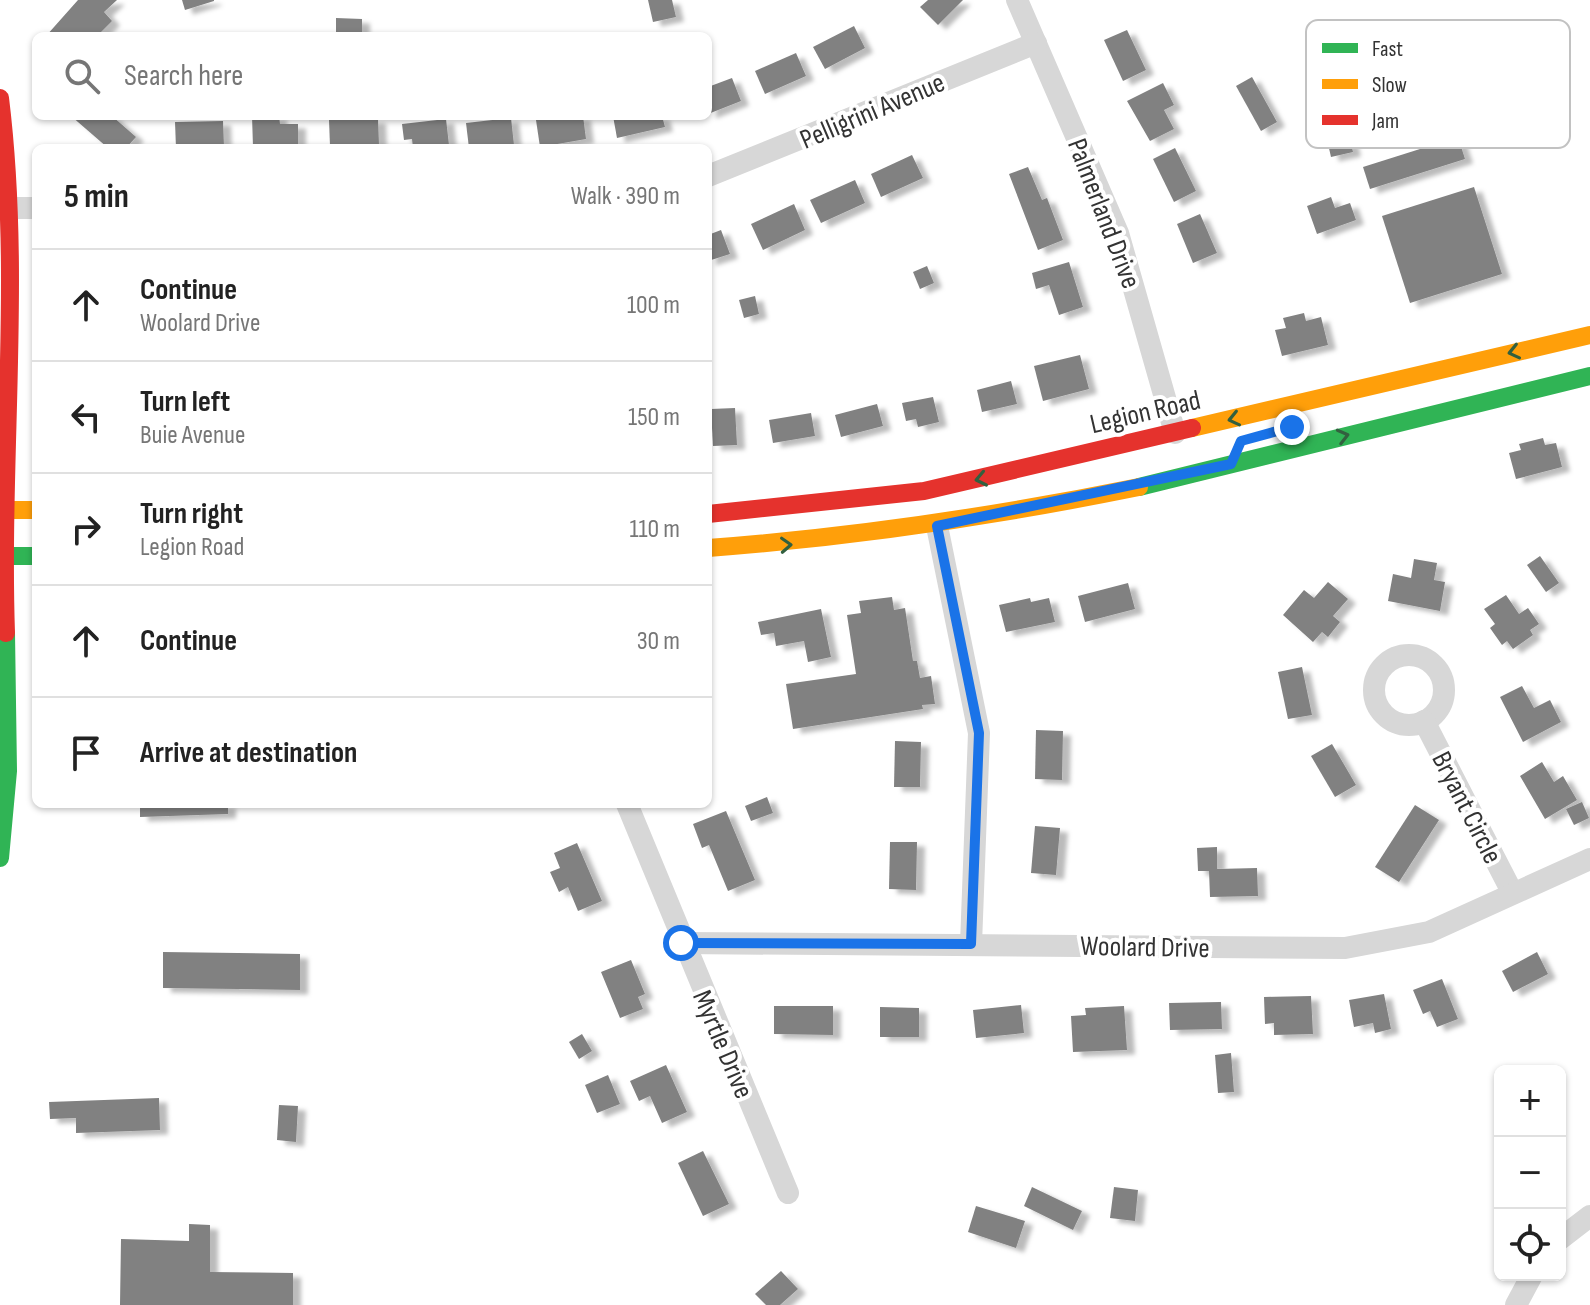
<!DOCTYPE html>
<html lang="en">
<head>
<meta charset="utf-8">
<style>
	body { margin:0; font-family:"Sofia Sans Condensed",sans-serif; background:#f2f2f2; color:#222 }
	.controls { position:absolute; right:24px; bottom:24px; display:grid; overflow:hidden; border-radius:12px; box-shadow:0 2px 6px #0004 }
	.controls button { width:72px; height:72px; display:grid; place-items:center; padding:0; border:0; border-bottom:2px solid #e0e0e0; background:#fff; color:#222; font:40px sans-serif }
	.stop { position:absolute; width:24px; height:24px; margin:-18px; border:6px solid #1a73e8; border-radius:50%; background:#fff }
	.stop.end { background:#1a73e8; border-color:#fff; box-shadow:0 2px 8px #0008 }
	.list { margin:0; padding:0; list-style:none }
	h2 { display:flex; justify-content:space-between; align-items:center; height:104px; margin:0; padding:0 32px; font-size:34px }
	h2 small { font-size:26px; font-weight:400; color:#767676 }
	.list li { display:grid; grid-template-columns:52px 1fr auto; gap:24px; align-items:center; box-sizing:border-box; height:112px; padding:0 32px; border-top:2px solid #e0e0e0 }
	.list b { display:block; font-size:30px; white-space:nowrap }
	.list p { margin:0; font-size:26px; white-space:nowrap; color:#767676 }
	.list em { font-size:26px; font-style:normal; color:#767676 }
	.icon { flex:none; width:44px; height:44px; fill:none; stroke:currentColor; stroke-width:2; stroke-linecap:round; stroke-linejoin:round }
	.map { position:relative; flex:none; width:1590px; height:1305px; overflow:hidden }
	.search { position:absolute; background:#fff; box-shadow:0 2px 6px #0004; left:32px; top:32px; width:680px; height:88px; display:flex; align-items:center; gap:20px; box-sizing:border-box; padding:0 28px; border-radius:12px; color:#767676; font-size:30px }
	.panel { position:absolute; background:#fff; box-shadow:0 2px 6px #0004; left:32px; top:144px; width:680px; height:664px; border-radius:12px }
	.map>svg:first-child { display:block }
	.building { fill:#818181; filter:url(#shadow) }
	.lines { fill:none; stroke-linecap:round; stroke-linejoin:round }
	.street { stroke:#d7d7d7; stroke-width:22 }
	.fast { stroke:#30b455; stroke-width:18 }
	.slow { stroke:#ff9f0a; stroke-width:18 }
	.jam { stroke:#e5322d; stroke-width:18 }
	.oneway { stroke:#32603f }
	.route { stroke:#1a73e8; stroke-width:10 }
	.labels { text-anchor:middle; stroke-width:8; stroke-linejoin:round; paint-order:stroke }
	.street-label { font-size:28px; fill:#333; stroke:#fff }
	.key { fill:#fff; stroke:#c2c2c2; stroke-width:2 }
	.key-label { font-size:22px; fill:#333 }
</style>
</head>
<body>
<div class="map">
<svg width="1590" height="1305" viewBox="0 0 1590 1305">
	<defs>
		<filter id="shadow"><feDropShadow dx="8" dy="4.5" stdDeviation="2" flood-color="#0004"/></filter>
	</defs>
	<rect width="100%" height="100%" fill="#fff"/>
	<g class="building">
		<polygon points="78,0 117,0 104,12 112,21 97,36 46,36"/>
		<polygon points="182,0 214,0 214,1 185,10"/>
		<polygon points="648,0 672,0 676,17 653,22"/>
		<polygon points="928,0 963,0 938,25 920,7"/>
		<polygon points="336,18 362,19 362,36 336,36"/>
		<polygon points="854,26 865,48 825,69 813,47"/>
		<polygon points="1127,30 1146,70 1123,81 1104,40"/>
		<polygon points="796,53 806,76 765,94 755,71"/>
		<polygon points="1252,77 1277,122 1261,131 1236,86"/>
		<polygon points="732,78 741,101 708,114 708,87"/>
		<polygon points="1163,83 1174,105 1164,110 1174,129 1150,141 1127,101"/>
		<polygon points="71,116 112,116 136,137 126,148 108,148"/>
		<polygon points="252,116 279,116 280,124 298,124 298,146 253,147"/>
		<polygon points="563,116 583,116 586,139 540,147 536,120"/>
		<polygon points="613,116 662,116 665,127 617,138"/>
		<polygon points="511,118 514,145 469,148 466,123"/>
		<polygon points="378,119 379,145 330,146 329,120"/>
		<polygon points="446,119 449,145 413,148 412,139 404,140 402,124"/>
		<polygon points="223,121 224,147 176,148 175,122"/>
		<polygon points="1458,137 1465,159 1370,189 1363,167"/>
		<polygon points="1350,140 1353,152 1331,157 1328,144"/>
		<polygon points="1175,148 1196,191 1174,202 1153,159"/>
		<polygon points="912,155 923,178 881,197 871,174"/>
		<polygon points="1028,167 1042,200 1047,198 1063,240 1038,250 1009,174"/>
		<polygon points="855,180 865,203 821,223 810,200"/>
		<polygon points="1474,187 1502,274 1410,303 1382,216"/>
		<polygon points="1331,197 1335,208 1350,203 1356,220 1317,234 1307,206"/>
		<polygon points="794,204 805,230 763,250 751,224"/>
		<polygon points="1200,214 1217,253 1193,263 1177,224"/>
		<polygon points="721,230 730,254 708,261 708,235"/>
		<polygon points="1069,262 1083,307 1059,315 1049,285 1036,289 1032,273"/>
		<polygon points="927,266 934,283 920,289 913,272"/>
		<polygon points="755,296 759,314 744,318 739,300"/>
		<polygon points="1304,313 1306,321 1321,317 1328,345 1282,356 1275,330 1286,328 1283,318"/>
		<polygon points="1080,355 1089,389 1043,401 1034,366"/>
		<polygon points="1011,381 1017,404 982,412 977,390"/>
		<polygon points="933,397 939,422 918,427 916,419 906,421 902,403"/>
		<polygon points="877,404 883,426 841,437 835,415"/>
		<polygon points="735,408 737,445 713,446 711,409"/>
		<polygon points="811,413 815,436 773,443 769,420"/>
		<polygon points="1543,438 1545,445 1556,443 1562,467 1516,479 1509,453 1521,450 1519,444"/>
		<polygon points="1540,556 1559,583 1546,592 1527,565"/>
		<polygon points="1414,559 1437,563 1434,580 1445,582 1440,611 1388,601 1393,574 1411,578"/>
		<polygon points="1328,582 1348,599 1333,616 1340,622 1328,637 1322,632 1313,642 1283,615 1304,590 1314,598"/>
		<polygon points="1128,583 1135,609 1085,622 1078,596"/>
		<polygon points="1506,595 1519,614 1528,608 1539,624 1530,630 1533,635 1513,649 1507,641 1502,645 1490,628 1495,624 1484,609"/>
		<polygon points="892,597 894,610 905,608 913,661 917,661 920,678 931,676 935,704 922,705 923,709 793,729 786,684 856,674 847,615 861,613 859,601"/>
		<polygon points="1030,598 1031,602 1049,598 1055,622 1006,632 999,605"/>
		<polygon points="821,609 831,657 808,662 804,641 776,646 774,633 761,635 758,622"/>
		<polygon points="1302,667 1312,715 1288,719 1278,672"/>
		<polygon points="1522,686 1534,708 1550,700 1561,722 1523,742 1500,697"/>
		<polygon points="1036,730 1063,731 1062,780 1035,779"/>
		<polygon points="895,741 921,742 920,787 894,787"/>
		<polygon points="1332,744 1356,785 1335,797 1311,756"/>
		<polygon points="1542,762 1554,782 1563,776 1577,800 1545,819 1520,776"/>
		<polygon points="767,797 773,813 751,821 745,806"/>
		<polygon points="1582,802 1589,818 1574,825 1566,809"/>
		<polygon points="140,804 228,804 228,814 140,817"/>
		<polygon points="1415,805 1439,820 1399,882 1375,867"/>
		<polygon points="726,811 755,880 728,891 709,845 702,848 693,824"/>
		<polygon points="1035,826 1060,828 1056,875 1031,873"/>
		<polygon points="890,842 917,842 916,890 889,889"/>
		<polygon points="577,843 602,901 578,911 568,887 559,892 550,872 560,868 554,853"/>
		<polygon points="1217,847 1217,869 1257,868 1258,896 1210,897 1209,871 1198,871 1197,848"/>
		<polygon points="163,952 300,954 300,990 163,988"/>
		<polygon points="1537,952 1548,974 1513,992 1502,971"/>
		<polygon points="631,960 645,994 638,997 643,1009 620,1018 601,972"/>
		<polygon points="1442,979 1458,1019 1437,1027 1430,1011 1423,1014 1413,990"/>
		<polygon points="1384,994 1391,1029 1375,1033 1373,1023 1354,1027 1349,1000"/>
		<polygon points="1311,996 1313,1034 1274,1035 1274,1023 1265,1024 1264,997"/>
		<polygon points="1221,1002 1222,1029 1170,1030 1169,1003"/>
		<polygon points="1021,1005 1024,1033 976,1038 973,1010"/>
		<polygon points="774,1006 833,1006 833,1035 774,1034"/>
		<polygon points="1124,1006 1127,1050 1073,1052 1071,1016 1086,1015 1085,1008"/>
		<polygon points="880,1007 919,1008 919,1037 880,1037"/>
		<polygon points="582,1034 592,1051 579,1059 569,1042"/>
		<polygon points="1231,1053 1234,1092 1218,1093 1215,1055"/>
		<polygon points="666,1065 687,1112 662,1123 650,1096 639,1101 630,1081"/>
		<polygon points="608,1075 620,1104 597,1113 585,1085"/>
		<polygon points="159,1098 160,1130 76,1133 76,1118 50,1119 49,1102"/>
		<polygon points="279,1105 298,1106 296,1142 277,1140"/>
		<polygon points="703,1151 729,1204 703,1216 678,1163"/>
		<polygon points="1032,1187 1082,1211 1073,1230 1024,1206"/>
		<polygon points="1114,1187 1138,1190 1135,1221 1110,1218"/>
		<polygon points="976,1206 1025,1221 1016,1248 968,1232"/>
		<polygon points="189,1224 210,1225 210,1272 293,1273 293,1305 120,1305 121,1239 189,1241"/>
		<polygon points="781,1271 798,1289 780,1305 766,1305 755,1294"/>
	</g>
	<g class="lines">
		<g class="street">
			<polyline points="1017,0 1118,233 1175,433"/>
			<polyline points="708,176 1036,43"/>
			<polyline points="13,208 36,208"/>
			<polyline points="937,526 979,733 971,944"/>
			<circle cx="1409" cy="690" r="35"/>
			<polyline points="1424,721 1512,892"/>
			<polyline points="627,804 788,1193"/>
			<polyline points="681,943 1345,948 1429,932 1590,859"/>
			<polyline points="1560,1239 1590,1216"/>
			<polyline points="1516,1305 1532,1275"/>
		</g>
		<g class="fast">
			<polyline points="1139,487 1590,376"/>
			<polyline points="0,556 36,556"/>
			<polyline points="0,858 8,771 6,633"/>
		</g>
		<g class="slow">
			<polyline points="1192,428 1590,335"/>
			<polyline points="0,510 36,510"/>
			<path d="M708,548C854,537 996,516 1139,487"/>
		</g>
		<g class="jam">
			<path d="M0,98C22,276 0,455 6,633"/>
			<polyline points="708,514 924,491 1192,428"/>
		</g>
	</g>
	<defs><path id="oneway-chevron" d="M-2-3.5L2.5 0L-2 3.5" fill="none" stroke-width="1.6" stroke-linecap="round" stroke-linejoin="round" transform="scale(2)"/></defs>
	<g class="oneway">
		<use href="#oneway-chevron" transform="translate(1514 352) rotate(167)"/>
		<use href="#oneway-chevron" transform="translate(1234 419) rotate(167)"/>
		<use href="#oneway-chevron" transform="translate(1343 436) rotate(-14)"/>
		<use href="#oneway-chevron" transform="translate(981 479) rotate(168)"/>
		<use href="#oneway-chevron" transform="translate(786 545) rotate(-3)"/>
	</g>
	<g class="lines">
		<polyline class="route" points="681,943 971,944 979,733 937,526 1231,464 1241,441 1292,427"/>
	</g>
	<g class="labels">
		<g class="street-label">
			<text transform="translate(872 110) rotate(-23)" y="10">Pelligrini Avenue</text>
			<text transform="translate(1105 213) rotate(69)" y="10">Palmerland Drive</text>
			<text transform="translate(1145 411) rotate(-13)" y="10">Legion Road</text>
			<text transform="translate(1468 807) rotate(63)" y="10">Bryant Circle</text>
			<text transform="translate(1145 946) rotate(1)" y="10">Woolard Drive</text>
			<text transform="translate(724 1044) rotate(67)" y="10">Myrtle Drive</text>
		</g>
	</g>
	<rect x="1306" y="20" width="264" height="128" rx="12" class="key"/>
	<rect x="1322" y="43" width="36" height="10" fill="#30b455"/>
	<rect x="1322" y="79" width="36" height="10" fill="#ff9f0a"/>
	<rect x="1322" y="115" width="36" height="10" fill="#e5322d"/>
	<g class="key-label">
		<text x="1372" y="56">Fast</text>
		<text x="1372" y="92">Slow</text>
		<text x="1372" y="128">Jam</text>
	</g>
</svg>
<div class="controls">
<button>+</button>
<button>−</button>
<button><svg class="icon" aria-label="locate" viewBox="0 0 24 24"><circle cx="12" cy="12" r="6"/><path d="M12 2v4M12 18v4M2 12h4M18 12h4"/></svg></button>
</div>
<div class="stop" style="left:681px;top:943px"></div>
<div class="stop end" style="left:1292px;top:427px"></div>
<div class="search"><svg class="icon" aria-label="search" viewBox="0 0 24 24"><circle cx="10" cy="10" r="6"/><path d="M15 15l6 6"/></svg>Search here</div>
<section class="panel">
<h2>5 min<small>Walk · 390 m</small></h2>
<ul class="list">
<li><svg class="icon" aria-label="ahead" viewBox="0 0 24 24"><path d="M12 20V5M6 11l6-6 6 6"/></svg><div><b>Continue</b><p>Woolard Drive</p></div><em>100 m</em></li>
<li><svg class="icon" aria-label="left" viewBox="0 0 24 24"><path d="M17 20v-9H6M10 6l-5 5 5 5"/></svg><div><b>Turn left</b><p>Buie Avenue</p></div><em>150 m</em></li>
<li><svg class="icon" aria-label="right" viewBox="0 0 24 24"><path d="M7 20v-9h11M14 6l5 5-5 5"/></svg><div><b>Turn right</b><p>Legion Road</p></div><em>110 m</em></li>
<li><svg class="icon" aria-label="ahead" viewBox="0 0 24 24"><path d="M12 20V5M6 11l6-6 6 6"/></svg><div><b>Continue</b></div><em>30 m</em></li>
<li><svg class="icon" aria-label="arrive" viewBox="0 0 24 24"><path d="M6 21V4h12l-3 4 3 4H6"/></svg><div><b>Arrive at destination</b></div></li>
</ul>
</section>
</div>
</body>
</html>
